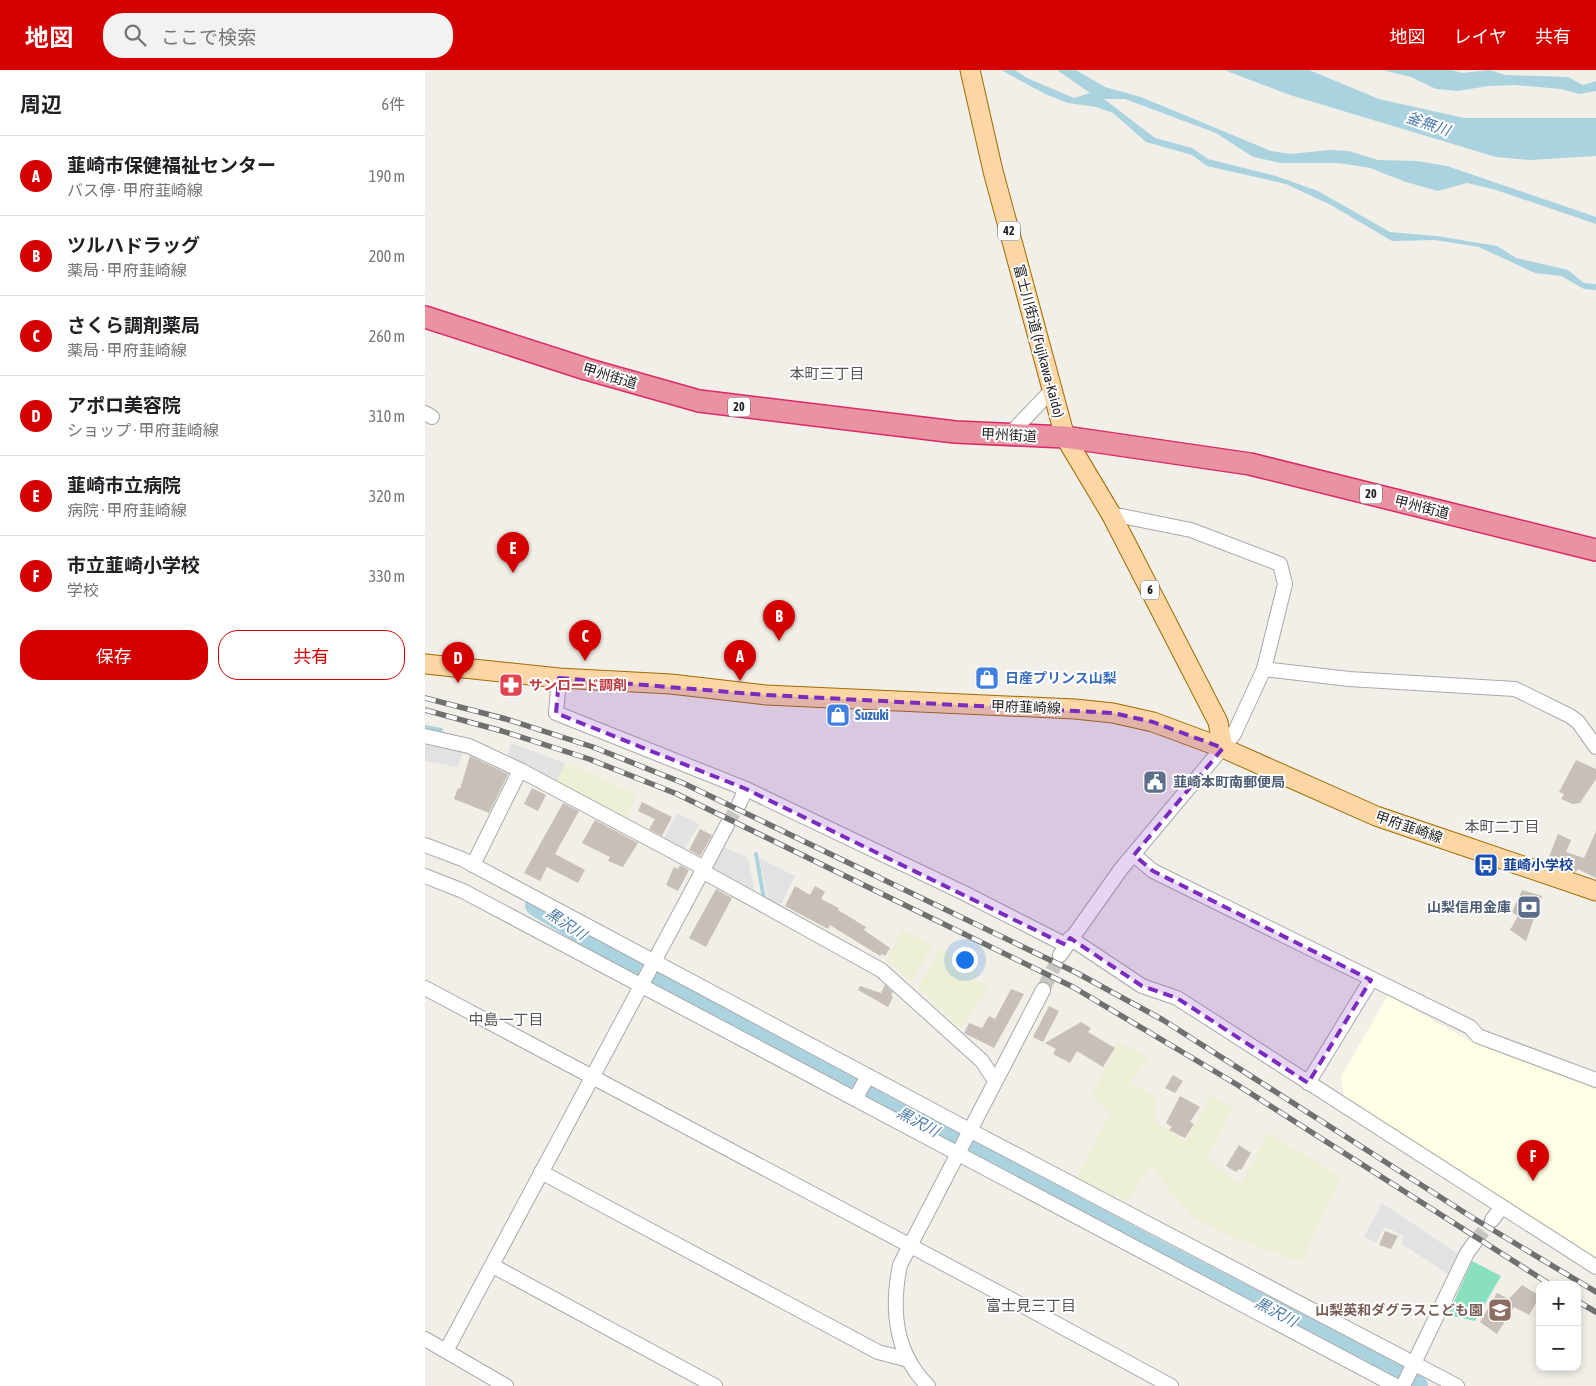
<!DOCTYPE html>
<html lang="ja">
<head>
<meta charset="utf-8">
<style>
	body { margin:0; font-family:"Asap Condensed","Noto Sans JP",sans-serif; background:#f2f2f2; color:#202124 }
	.controls { position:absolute; right:15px; bottom:15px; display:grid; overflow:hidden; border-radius:10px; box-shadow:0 2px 8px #0003 }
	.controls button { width:45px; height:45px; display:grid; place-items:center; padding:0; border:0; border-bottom:1px solid #e0e0e0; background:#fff; color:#202124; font:25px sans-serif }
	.you { position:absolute; left:539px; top:889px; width:18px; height:18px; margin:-12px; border:4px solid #fff; border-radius:50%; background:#1a73e8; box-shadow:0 0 0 8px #1a73e833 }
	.badge { display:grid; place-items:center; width:32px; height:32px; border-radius:50%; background:#d40000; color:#fff; font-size:16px; font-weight:700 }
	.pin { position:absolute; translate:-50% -41px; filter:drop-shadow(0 1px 2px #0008) }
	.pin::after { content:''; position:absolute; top:26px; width:18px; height:15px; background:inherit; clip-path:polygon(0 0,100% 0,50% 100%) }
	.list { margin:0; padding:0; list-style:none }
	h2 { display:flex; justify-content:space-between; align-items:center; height:65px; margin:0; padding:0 20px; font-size:21px }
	h2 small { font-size:16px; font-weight:400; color:#757577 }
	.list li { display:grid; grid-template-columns:32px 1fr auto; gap:15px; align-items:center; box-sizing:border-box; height:80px; padding:0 20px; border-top:1px solid #e0e0e0 }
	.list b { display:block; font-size:19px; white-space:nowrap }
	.list p { margin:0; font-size:16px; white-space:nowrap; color:#757577 }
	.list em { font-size:16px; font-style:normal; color:#757577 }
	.actions { display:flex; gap:10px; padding:15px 20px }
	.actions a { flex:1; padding:11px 0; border:1px solid #d40000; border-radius:20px; text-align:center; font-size:18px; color:#d40000 }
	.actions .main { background:#d40000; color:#fff }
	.icon { flex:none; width:28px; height:28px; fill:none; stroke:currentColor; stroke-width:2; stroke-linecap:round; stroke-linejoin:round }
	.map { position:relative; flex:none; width:1171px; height:1316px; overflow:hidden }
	header { display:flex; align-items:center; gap:30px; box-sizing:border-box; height:70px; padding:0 25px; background:#d40000; color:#fff }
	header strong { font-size:24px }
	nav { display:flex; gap:28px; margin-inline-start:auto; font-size:18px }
	.search { width:350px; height:45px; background:#f2f2f2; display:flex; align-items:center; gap:12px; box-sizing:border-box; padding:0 18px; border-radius:20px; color:#757577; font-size:19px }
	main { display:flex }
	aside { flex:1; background:#fff }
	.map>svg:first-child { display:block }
	.education { fill:#ffffe5 }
	.farmland { fill:#eef0d5 }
	.pitch { fill:#88e0be }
	.parking { fill:#e2e2e2 }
	.water { fill:#aad3df }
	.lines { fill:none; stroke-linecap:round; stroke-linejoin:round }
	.stream { stroke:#aad3df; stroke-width:4 }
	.river { stroke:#aad3df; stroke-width:22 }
	.building { fill:#c7bfb8 }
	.minor-tunnel { stroke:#c8c6c1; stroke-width:14; stroke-dasharray:14 7; stroke-linecap:butt }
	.minor-casing { stroke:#a9a9a9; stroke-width:16 }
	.major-casing { stroke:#a06b00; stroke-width:21 }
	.highway-casing { stroke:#dc2a67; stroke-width:24 }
	.minor { stroke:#fff; stroke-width:14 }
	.major { stroke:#fcd6a4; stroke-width:19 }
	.highway { stroke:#e892a2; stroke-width:21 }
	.rail-casing { stroke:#707070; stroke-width:5.5 }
	.rail { stroke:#fff; stroke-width:4; stroke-dasharray:11; stroke-linecap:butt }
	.marked { fill:#7b2cbf; fill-opacity:0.2; stroke:#7b2cbf; stroke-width:4; stroke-dasharray:10 6; stroke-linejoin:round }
	.labels { text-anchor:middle; stroke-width:4; stroke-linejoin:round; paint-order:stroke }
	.shield { fill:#fff; stroke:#646464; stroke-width:1 }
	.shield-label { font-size:12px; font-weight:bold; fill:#222 }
	.street-label { font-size:14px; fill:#222; stroke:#fff }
	.shop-label { font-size:14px; font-weight:bold; fill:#366cbe; stroke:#fff; text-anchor:start }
	.health-label { font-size:14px; font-weight:bold; fill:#be3a42; stroke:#fff; text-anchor:start }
	.service-label { font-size:14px; font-weight:bold; fill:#4e5e75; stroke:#fff; text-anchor:start }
	.transit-label { font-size:14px; font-weight:bold; fill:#164399; stroke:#fff; text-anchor:start }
	.education-label { font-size:14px; font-weight:bold; fill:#785e54; stroke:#fff; text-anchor:end }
	.water-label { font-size:15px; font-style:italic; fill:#4a7aab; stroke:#fff }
	.neighbourhood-label { font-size:15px; fill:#555; stroke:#fff }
</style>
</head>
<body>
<header>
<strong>地図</strong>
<div class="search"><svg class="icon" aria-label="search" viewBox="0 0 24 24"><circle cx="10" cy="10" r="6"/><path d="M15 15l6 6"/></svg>ここで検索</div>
<nav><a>地図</a><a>レイヤ</a><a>共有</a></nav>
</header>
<main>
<aside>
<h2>周辺<small>6件</small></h2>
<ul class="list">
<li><span class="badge">A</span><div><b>韮崎市保健福祉センター</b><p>バス停 · 甲府韮崎線</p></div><em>190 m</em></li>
<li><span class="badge">B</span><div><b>ツルハドラッグ</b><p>薬局 · 甲府韮崎線</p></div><em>200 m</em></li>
<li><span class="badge">C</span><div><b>さくら調剤薬局</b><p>薬局 · 甲府韮崎線</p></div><em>260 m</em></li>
<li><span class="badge">D</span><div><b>アポロ美容院</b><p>ショップ · 甲府韮崎線</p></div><em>310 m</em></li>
<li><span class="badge">E</span><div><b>韮崎市立病院</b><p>病院 · 甲府韮崎線</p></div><em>320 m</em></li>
<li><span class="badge">F</span><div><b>市立韮崎小学校</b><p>学校</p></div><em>330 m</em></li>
</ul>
<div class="actions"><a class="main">保存</a><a>共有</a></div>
</aside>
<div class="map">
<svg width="1171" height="1316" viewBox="0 0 1171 1316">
	<rect width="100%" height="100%" fill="#f2efe9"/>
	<polygon class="education" points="963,925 1043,970 1171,1019 1171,1189 920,1033 916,1007"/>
	<g class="farmland">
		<polygon points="140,693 212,724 199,751 131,714"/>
		<polygon points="477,860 507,875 487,913 462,891"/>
		<polygon points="515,878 554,898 550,909 563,917 536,959 493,917"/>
		<polygon points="694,972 724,988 705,1012 732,1028 728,1050 761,1071 785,1025 808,1038 783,1089 815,1114 843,1063 916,1107 876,1193 807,1167 764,1145 726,1096 702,1131 651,1108 685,1043 667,1026"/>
	</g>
	<polygon class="pitch" points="1047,1191 1076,1206 1050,1251 1023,1245"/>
	<g class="parking">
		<polygon points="0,669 39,678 33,697 0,691"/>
		<polygon points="86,673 140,693 131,714 82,687"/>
		<polygon points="252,743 274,754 258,781 238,770"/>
		<polygon points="299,777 323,788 331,829 284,804"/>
		<polygon points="334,788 370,806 356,834 343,829"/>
		<polygon points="957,1133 1033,1184 1023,1204 977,1174 979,1166 960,1157 951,1173 939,1167"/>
	</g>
	<g class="water">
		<polygon points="576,0 590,0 602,8 649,28 665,23 632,0 651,0 680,17 716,27 846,81 865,84 904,80 924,81 953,90 992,91 1022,96 1171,147 1171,154 1071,120 1042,113 1013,121 981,112 945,98 914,93 856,93 828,87 791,63 700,29 679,29 730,68 767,78 783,89 851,106 893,121 965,162 1012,166 1072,176 1091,188 1143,200 1159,213 1171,214 1171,220 1159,219 1136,206 1110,203 1054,177 1010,170 967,171 906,135 861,114 782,96 767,85 721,72 688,43 671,37 643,33 620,24"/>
		<polygon points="799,0 884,0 954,29 1039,48 1171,48 1171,86 1105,90 1071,87 865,25"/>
		<polygon points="957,0 1027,0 1037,3 1065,0 1080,5 1143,7 1158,15 1171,11 1171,21 1154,24 1136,19 1089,15 1063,16 1033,21 1011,19 986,7"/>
	</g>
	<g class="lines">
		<g class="stream">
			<polyline points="0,657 16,660"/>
			<polyline points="331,784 339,829"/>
		</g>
		<polyline class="river" points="111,835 160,865 194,891 303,952 729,1179 992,1316"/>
	</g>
	<g class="building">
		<polygon points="45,686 83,704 64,743 29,729 33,718 35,719"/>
		<polygon points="1151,690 1171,699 1171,709 1155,733 1148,734 1136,729 1139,724 1134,722"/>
		<polygon points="107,718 121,725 113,741 99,734"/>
		<polygon points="217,732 247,747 237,766 224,759 230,749 213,741"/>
		<polygon points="138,733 154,741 130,784 160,800 153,813 122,797 115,811 99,803"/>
		<polygon points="170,750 213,773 198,797 183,791 185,787 157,773"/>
		<polygon points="275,759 287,765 275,786 264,780"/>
		<polygon points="1171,761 1171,808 1153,799 1151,802 1122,792 1133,764 1146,770 1141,782 1159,788"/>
		<polygon points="255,795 264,800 253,821 241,815 249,797 253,799"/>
		<polygon points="370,816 385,825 390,816 400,822 396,829 414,838 413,840 441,857 439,860 465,878 460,886 457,884 455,886 405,855 403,859 360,836"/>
		<polygon points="291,819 307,828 281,877 264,868"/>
		<polygon points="1097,820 1117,826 1101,871 1085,860 1093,846 1087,842"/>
		<polygon points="460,915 468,922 466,925 468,927 463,937 433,920 435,916 456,923"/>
		<polygon points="586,919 599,924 569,978 539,963 544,953 557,958 564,946 570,949"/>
		<polygon points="624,936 634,941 618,972 608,967"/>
		<polygon points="656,952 666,958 663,962 690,978 678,997 652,981 645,993 628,984 631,979 620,973"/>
		<polygon points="748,1005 758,1011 750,1023 740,1018"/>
		<polygon points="755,1026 775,1037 765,1052 769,1054 760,1068 744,1060 747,1057 741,1053"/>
		<polygon points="814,1075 826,1083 816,1100 814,1099 811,1102 801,1096"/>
		<polygon points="960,1161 973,1166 966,1179 954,1175"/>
		<polygon points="1097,1215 1115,1226 1104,1245 1089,1237 1072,1264 1055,1252 1072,1223 1084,1229"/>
	</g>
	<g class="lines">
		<g class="minor-tunnel">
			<polyline points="302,755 314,734"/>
			<polyline points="618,920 635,885"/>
			<polyline points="1050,1172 1067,1150"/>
		</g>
		<g class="minor-casing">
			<g id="minor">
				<polyline points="0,343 7,347"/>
				<polyline points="583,366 627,320"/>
				<polyline points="839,599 924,609 1090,619 1145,646 1153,652 1171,677"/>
				<polyline points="134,608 131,643 321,719 539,823 641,875"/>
				<polyline points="0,666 44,676 95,700 279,798"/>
				<polyline points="314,734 321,719"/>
				<polyline points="0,775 37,789 550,1063 1032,1316"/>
				<polyline points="709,785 728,801 1045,957 1053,966 1171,1010"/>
				<polyline points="48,795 95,700"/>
				<polyline points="277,801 456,900 557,991 570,1011"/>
				<polyline points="0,806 38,821 971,1316"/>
				<polyline points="645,868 717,916 752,928 1171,1197"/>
				<polyline points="635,885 696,799 809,664 839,599 860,514 855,494 766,460 686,444"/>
				<polyline points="0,918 593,1233 746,1316"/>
				<polyline points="883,1013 946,910"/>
				<polyline points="430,1029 443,1006"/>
				<polyline points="116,1102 453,1282 484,1290"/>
				<polyline points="1067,1150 1077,1137"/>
				<polyline points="68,1196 290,1316"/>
				<polyline points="0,1269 81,1316"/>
				<polyline points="21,1281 302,755"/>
				<path d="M503,1316C469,1282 466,1239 475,1195L618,920"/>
				<polyline points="978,1316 1042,1183 1050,1172"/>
			</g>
		</g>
		<g class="major-casing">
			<g id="major">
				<polyline points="545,0 568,101 640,367 686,444 793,652 798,678"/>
				<polyline points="0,594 134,608 246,614 341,625 650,639 688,643 728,652 798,678 951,746 1171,821"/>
			</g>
		</g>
		<g class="highway-casing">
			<polyline id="highway" points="0,247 161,299 274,331 530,362 640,367 825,394 1171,480"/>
		</g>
		<use href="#minor" class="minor"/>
		<use href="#major" class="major"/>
		<use href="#highway" class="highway"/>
		<g class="rail-casing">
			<g id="rail">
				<polyline points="0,628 81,649 168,677 258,713 652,903 738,950 1048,1148 1171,1222"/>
				<polyline points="0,640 77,661 164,689 252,724 648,917 811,1014 1126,1215"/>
				<polyline points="1152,1231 1171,1242"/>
			</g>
		</g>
		<use href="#rail" class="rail"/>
	</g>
	<path class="marked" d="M134,608L341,625L688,643L728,652L798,678L709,785L728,801L946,910L883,1013L752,928L717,916L645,868L641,875L321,719L131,643Z"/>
	<defs>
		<g id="shop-square" transform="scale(1.25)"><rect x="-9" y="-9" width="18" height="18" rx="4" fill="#3f7fe0" stroke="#fff"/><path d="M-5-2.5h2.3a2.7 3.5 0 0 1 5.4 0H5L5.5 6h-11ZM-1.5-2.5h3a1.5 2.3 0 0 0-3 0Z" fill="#fff"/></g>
		<g id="pharmacy-square" transform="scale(1.25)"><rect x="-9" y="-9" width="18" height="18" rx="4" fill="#e0444e" stroke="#fff"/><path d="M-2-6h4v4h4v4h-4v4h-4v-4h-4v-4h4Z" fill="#fff"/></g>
		<g id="civic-square" transform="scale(1.25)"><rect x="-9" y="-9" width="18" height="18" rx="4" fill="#5c6f8a" stroke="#fff"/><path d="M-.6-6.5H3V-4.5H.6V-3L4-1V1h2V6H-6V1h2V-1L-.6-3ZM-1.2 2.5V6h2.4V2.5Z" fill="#fff"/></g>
		<g id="bus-square" transform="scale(1.25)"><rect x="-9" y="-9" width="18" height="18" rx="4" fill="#1a4fb4" stroke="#fff"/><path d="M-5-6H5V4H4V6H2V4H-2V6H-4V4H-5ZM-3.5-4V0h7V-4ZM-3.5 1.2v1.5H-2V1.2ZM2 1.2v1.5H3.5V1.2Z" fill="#fff"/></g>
		<g id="bank-square" transform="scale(1.25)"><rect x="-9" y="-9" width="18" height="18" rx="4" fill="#5c6f8a" stroke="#fff"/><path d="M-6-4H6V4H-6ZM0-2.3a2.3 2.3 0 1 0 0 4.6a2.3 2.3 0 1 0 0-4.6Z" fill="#fff"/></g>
		<g id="school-square" transform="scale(1.25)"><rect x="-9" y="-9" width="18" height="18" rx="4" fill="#8d6e63" stroke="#fff"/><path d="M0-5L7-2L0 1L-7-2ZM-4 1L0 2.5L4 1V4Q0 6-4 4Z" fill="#fff"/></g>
	</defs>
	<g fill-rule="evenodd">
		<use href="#shop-square" x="562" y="608"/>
		<use href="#pharmacy-square" x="86" y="615"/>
		<use href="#shop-square" x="413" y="645"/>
		<use href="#civic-square" x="730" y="712"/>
		<use href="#bus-square" x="1061" y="795"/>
		<use href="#bank-square" x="1104" y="837"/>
		<use href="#school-square" x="1075" y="1240"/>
	</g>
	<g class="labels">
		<g class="shield">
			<rect x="573" y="151.5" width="22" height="19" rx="4"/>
			<rect x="303" y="327.5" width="22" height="19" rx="4"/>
			<rect x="935" y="414.5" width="22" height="19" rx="4"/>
			<rect x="716" y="510.5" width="18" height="19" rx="4"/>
		</g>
		<g class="shield-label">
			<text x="584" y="165">42</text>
			<text x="314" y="341">20</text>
			<text x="946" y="428">20</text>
			<text x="725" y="524">6</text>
		</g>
		<g class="street-label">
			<text transform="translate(614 271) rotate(75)" y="5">富士川街道 (Fujikawa-Kaido)</text>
			<text transform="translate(185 306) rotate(17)" y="5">甲州街道</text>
			<text transform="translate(584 365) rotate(3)" y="5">甲州街道</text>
			<text transform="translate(997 437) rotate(14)" y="5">甲州街道</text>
			<text transform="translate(601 637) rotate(2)" y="5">甲府韮崎線</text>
			<text transform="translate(984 757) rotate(19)" y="5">甲府韮崎線</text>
		</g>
		<g class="shop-label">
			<text x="580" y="613">日産プリンス山梨</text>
			<text x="430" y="650">Suzuki</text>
		</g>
		<g class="health-label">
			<text x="104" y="620">サンロード調剤</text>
		</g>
		<g class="service-label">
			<text x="748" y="717">韮崎本町南郵便局</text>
			<text x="1086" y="842" text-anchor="end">山梨信用金庫</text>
		</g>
		<g class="transit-label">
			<text x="1078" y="800">韮崎小学校</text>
		</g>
		<g class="education-label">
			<text x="1058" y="1245">山梨英和ダグラスこども園</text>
		</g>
		<g class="water-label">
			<text transform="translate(1003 54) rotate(19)" y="5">釜無川</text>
			<text transform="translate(141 854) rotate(34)" y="5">黒沢川</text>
			<text transform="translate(493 1052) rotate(28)" y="5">黒沢川</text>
			<text transform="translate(851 1242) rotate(28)" y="5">黒沢川</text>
		</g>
		<g class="neighbourhood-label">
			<text x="402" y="309">本町三丁目</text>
			<text x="1077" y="762">本町二丁目</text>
			<text x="81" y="955">中島一丁目</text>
			<text x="606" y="1241">富士見三丁目</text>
		</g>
	</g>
</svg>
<div class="controls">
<button>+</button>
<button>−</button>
</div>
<div class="you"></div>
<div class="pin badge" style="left:315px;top:611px">A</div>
<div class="pin badge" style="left:354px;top:571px">B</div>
<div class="pin badge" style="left:160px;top:591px">C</div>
<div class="pin badge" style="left:33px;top:613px">D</div>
<div class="pin badge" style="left:88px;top:503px">E</div>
<div class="pin badge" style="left:1108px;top:1111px">F</div>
</div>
</main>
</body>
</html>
